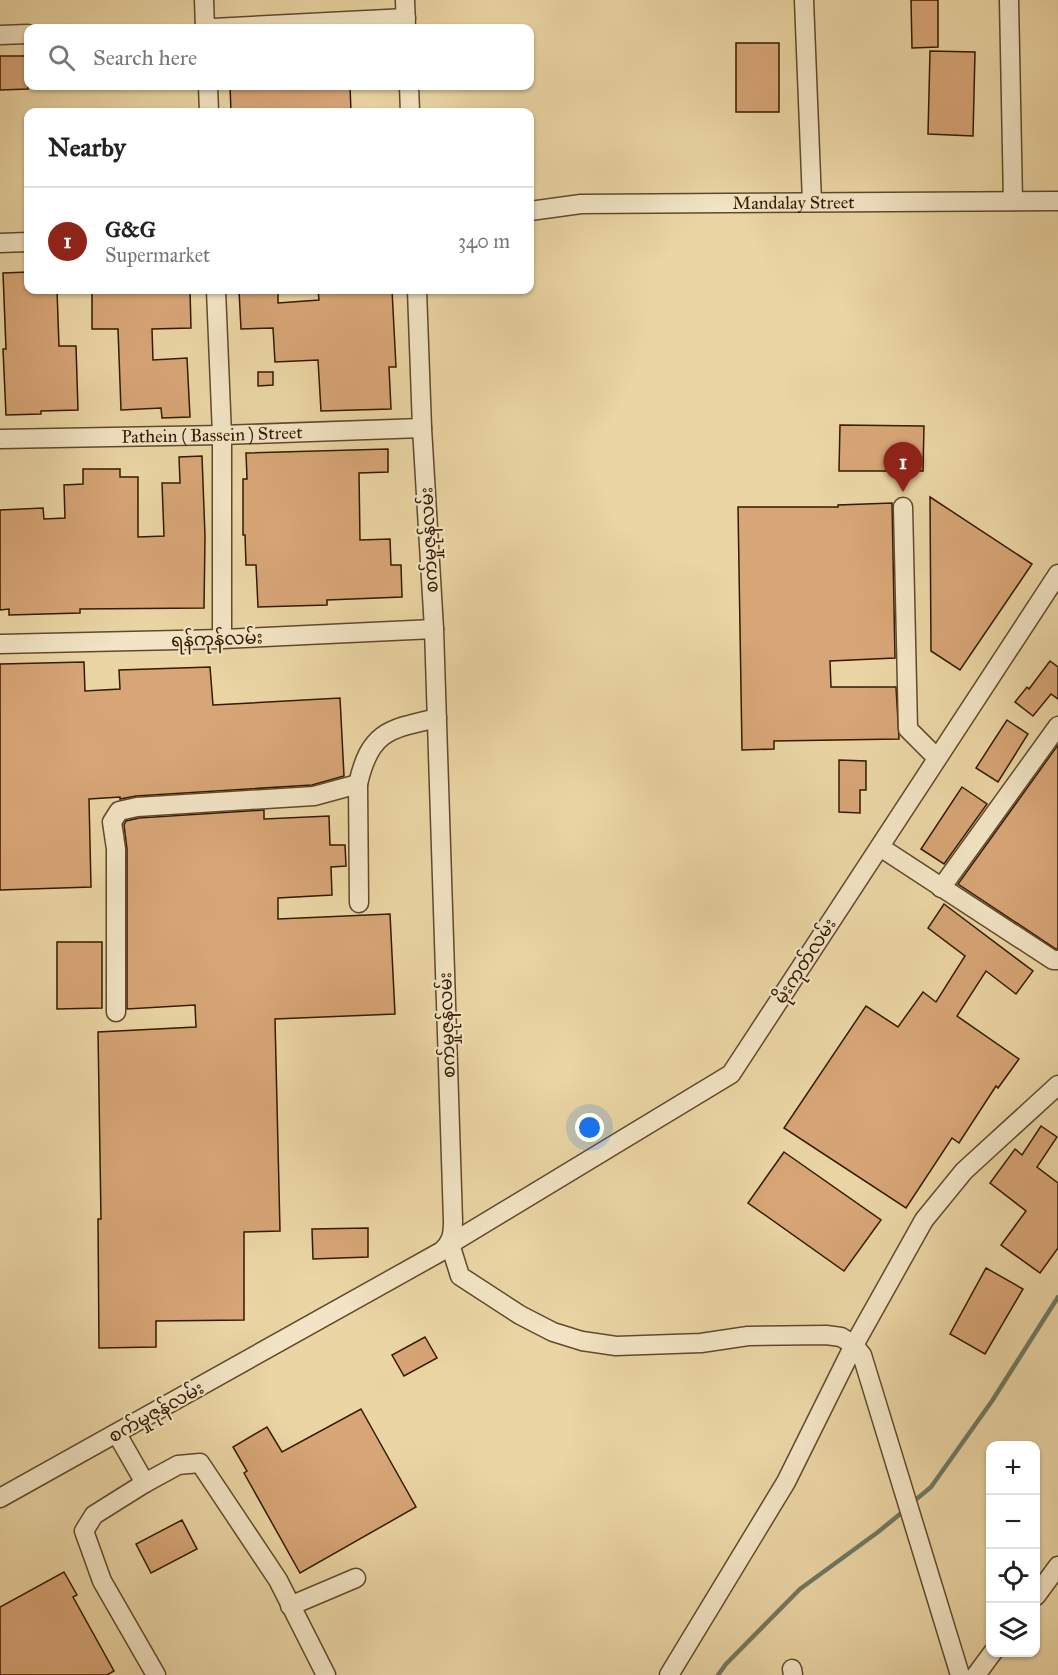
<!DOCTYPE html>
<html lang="en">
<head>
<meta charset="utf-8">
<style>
	body { margin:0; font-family:"IM FELL Great Primer","Noto Sans Myanmar",serif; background:#f2f2f2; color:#222 }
	.controls { position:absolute; right:18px; bottom:18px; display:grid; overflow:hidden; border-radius:12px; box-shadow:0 2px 4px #0004 }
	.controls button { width:54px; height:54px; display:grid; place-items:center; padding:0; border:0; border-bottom:2px solid #e0e0e0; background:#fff; color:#222; font:30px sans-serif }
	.you { position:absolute; left:590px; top:1128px; width:21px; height:21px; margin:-15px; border:4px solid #fff; border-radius:50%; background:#1a73e8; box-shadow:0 0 0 9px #1a73e833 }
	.badge { display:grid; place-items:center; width:39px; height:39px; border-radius:50%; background:#8f2418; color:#fff; font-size:20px; font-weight:700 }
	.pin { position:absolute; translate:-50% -50px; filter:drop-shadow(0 2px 3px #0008) }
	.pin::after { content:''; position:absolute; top:32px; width:21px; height:18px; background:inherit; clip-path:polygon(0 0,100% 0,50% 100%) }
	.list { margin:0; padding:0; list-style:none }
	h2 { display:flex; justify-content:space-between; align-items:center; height:78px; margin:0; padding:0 24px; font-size:26px }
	h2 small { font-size:20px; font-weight:400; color:#767676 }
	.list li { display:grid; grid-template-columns:39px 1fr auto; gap:18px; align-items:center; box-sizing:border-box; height:108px; padding:0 24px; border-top:2px solid #e0e0e0 }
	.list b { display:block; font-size:22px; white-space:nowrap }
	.list p { margin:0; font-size:20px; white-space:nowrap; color:#767676 }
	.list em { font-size:20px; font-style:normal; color:#767676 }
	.icon { flex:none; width:33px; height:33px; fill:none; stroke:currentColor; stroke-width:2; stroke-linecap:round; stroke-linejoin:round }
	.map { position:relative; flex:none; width:1058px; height:1675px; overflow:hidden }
	.search { position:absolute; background:#fff; box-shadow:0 2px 4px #0004; left:24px; top:24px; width:510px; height:66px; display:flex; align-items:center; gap:15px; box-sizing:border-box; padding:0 21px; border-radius:12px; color:#767676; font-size:22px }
	.panel { position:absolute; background:#fff; box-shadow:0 2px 4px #0004; left:24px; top:108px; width:510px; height:186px; border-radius:12px }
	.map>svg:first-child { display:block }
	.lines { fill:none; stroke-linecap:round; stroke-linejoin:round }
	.stream { stroke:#707963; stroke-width:4.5 }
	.building { fill:#d7a576; stroke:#331a01; stroke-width:1.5 }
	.minor-casing { stroke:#61492a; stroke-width:21 }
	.minor { stroke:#f2e4c4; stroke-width:18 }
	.labels { text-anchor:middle; stroke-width:4.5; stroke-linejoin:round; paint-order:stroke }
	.street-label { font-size:18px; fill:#331a01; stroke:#f2e4c4 }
</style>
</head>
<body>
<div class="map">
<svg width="1058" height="1675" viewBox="0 0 1058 1675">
	<rect width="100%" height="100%" fill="#ebd5a4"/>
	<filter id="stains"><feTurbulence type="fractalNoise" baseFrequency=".00333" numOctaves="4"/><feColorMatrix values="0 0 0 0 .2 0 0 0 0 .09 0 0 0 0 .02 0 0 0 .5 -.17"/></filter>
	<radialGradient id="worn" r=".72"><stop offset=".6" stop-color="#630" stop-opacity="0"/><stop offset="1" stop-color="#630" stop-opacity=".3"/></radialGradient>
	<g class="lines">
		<g class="stream">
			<polyline points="913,1502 931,1487 992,1401 1058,1297"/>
			<polyline points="718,1675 726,1664 800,1589 878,1532 905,1510"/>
		</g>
	</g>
	<g class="building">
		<polygon points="911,0 938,0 938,47 912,48"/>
		<rect x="736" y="43" width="43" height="69"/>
		<polygon points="930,51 975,52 973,136 928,134"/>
		<polygon points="0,56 28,56 28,89 0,90"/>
		<polygon points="230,86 350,86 351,112 231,112"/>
		<polygon points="28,272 28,290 57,290 59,346 76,346 78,410 41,411 41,414 6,415 3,349 6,349 3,273"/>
		<polygon points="92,290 190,290 191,328 152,329 153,360 187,358 190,417 162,418 161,408 121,410 118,329 92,329"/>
		<polygon points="239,290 278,290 278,303 319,300 318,290 392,290 396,367 389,367 391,409 321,411 318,360 275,362 273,328 241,329"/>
		<polygon points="258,372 273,372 273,385 258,386"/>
		<polygon points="840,425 924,426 923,471 839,471"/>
		<polygon points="388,449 388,472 359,473 360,540 390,539 391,565 401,565 402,597 327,600 327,605 258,607 256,565 246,565 245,535 243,535 243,479 247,479 246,453"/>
		<polygon points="202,456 205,536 204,608 80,609 80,613 9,615 9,609 0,610 0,510 43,508 44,519 65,518 64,485 83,484 83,469 120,469 120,477 138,477 138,537 164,536 162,483 180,483 179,457"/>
		<polygon points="930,497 1032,564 960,670 931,651"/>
		<polygon points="892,503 895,658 830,661 831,687 896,687 899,739 774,741 774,749 742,750 738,507 838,507 838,505"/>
		<polygon points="1050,661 1058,667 1058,699 1051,694 1033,716 1015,702 1027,687 1029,689"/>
		<polygon points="84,662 85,691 120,689 119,670 210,667 213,705 340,698 344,776 312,785 136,796 120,799 120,797 89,799 91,887 0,890 0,664"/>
		<polygon points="1007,720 1028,734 998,782 976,768"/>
		<polygon points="1058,745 1058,949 1056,949 958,884"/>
		<polygon points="839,760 866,761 866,790 860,790 860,813 839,812"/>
		<polygon points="962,787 987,804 944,864 921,849"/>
		<polygon points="264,810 264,819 329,816 330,845 345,845 346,866 331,867 332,895 278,898 278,919 390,914 395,1014 275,1019 280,1231 244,1232 244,1320 156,1321 156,1347 99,1348 98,1219 101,1219 98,1032 196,1027 195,1005 127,1009 127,849 124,825 126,821 139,818"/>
		<polygon points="944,904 1033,971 1016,994 986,971 957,1016 1019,1059 998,1088 996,1086 959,1143 952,1138 906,1208 784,1128 866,1006 898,1027 923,992 936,1002 965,956 928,928"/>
		<polygon points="57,942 102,942 102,1008 57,1009"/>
		<polygon points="1041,1126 1057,1137 1037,1167 1058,1183 1058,1248 1040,1273 1001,1245 1026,1211 990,1183 1015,1149 1022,1155"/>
		<polygon points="784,1152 881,1220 844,1271 748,1203"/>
		<polygon points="368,1228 368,1257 313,1259 312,1229"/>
		<polygon points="986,1268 1023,1289 985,1354 950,1334"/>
		<polygon points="425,1337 437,1358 404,1376 392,1355"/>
		<polygon points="361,1409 416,1507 300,1573 244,1473 247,1471 233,1447 267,1427 282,1452"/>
		<polygon points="182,1520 197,1549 151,1573 136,1544"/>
		<polygon points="64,1572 77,1595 73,1597 114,1671 107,1675 0,1675 0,1607"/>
	</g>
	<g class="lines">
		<g class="minor-casing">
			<g id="minor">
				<polyline points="204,0 205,28"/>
				<polyline points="405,0 406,28"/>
				<polyline points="804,0 812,202"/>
				<polyline points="1009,0 1013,201"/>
				<polyline points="213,28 406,18"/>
				<polyline points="0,35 28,34"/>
				<polyline points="208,86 209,112"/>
				<polyline points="409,86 410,112"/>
				<path id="s1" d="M530,211L581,204L1058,201"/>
				<polyline points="0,243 28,242"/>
				<polyline points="216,290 222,435 222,639"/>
				<path id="s2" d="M0,439L222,435L422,428"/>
				<polyline points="903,507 908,729 937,758"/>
				<polyline points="0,644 222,639 434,629"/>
				<polyline points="880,847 1053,960 1058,960"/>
				<polyline points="941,888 1058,726"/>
				<path d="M359,903L358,784C370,731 389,729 437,718"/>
				<polyline points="116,1012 116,849 112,822 119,811 137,807 314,796 358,784"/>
				<polyline points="117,1434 145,1483 178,1465 200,1463 278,1580 326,1675"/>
				<polyline points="145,1483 94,1515 84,1531 102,1581 156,1675"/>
				<path d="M0,1498L442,1251C452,1242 453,1234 453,1221L434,629L422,428L417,290"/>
				<polyline points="1036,1596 1058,1566"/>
				<polyline points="290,1606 356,1578"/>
				<polyline points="792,1669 793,1675"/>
				<polyline points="669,1675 786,1482 854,1345 924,1220 964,1171 1058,1085"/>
				<polyline points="960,1675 862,1355 854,1345 841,1337 826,1335 748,1336 701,1343 616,1346 582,1341 553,1332 520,1315 460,1276 450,1244 731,1074 1058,574"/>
				<polyline points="976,1675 993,1652"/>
			</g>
		</g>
		<use href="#minor" class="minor"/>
	</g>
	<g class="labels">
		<g class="street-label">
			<text dy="6" stroke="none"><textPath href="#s1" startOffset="264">Mandalay Street</textPath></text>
			<text dy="6" stroke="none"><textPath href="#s2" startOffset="212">Pathein ( Bassein ) Street</textPath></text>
			<text transform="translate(429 540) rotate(-93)" y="6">စက်မှုဇုန်လမ်း</text>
			<text transform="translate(217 639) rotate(-2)" y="6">ရန်ကုန်လမ်း</text>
			<text transform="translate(805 961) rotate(-57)" y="6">မိုးကုတ်လမ်း</text>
			<text transform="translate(447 1025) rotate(-92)" y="6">စက်မှုဇုန်လမ်း</text>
			<text transform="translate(156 1412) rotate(-29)" y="6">စက်မှုဇုန်လမ်း</text>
		</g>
	</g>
	<rect width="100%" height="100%" filter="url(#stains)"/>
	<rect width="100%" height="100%" fill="url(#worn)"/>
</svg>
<div class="controls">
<button>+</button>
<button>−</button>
<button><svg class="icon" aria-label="locate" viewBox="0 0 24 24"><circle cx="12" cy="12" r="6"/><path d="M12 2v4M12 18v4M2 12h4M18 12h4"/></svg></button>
<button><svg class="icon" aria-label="layers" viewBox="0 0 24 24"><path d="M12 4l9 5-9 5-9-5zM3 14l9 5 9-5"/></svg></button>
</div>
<div class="you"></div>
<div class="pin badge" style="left:903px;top:492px">1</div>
<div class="search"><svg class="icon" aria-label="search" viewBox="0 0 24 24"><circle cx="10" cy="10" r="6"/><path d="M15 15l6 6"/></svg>Search here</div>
<section class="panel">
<h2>Nearby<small></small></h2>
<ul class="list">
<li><span class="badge">1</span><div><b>G&amp;G</b><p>Supermarket</p></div><em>340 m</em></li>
</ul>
</section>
</div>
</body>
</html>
